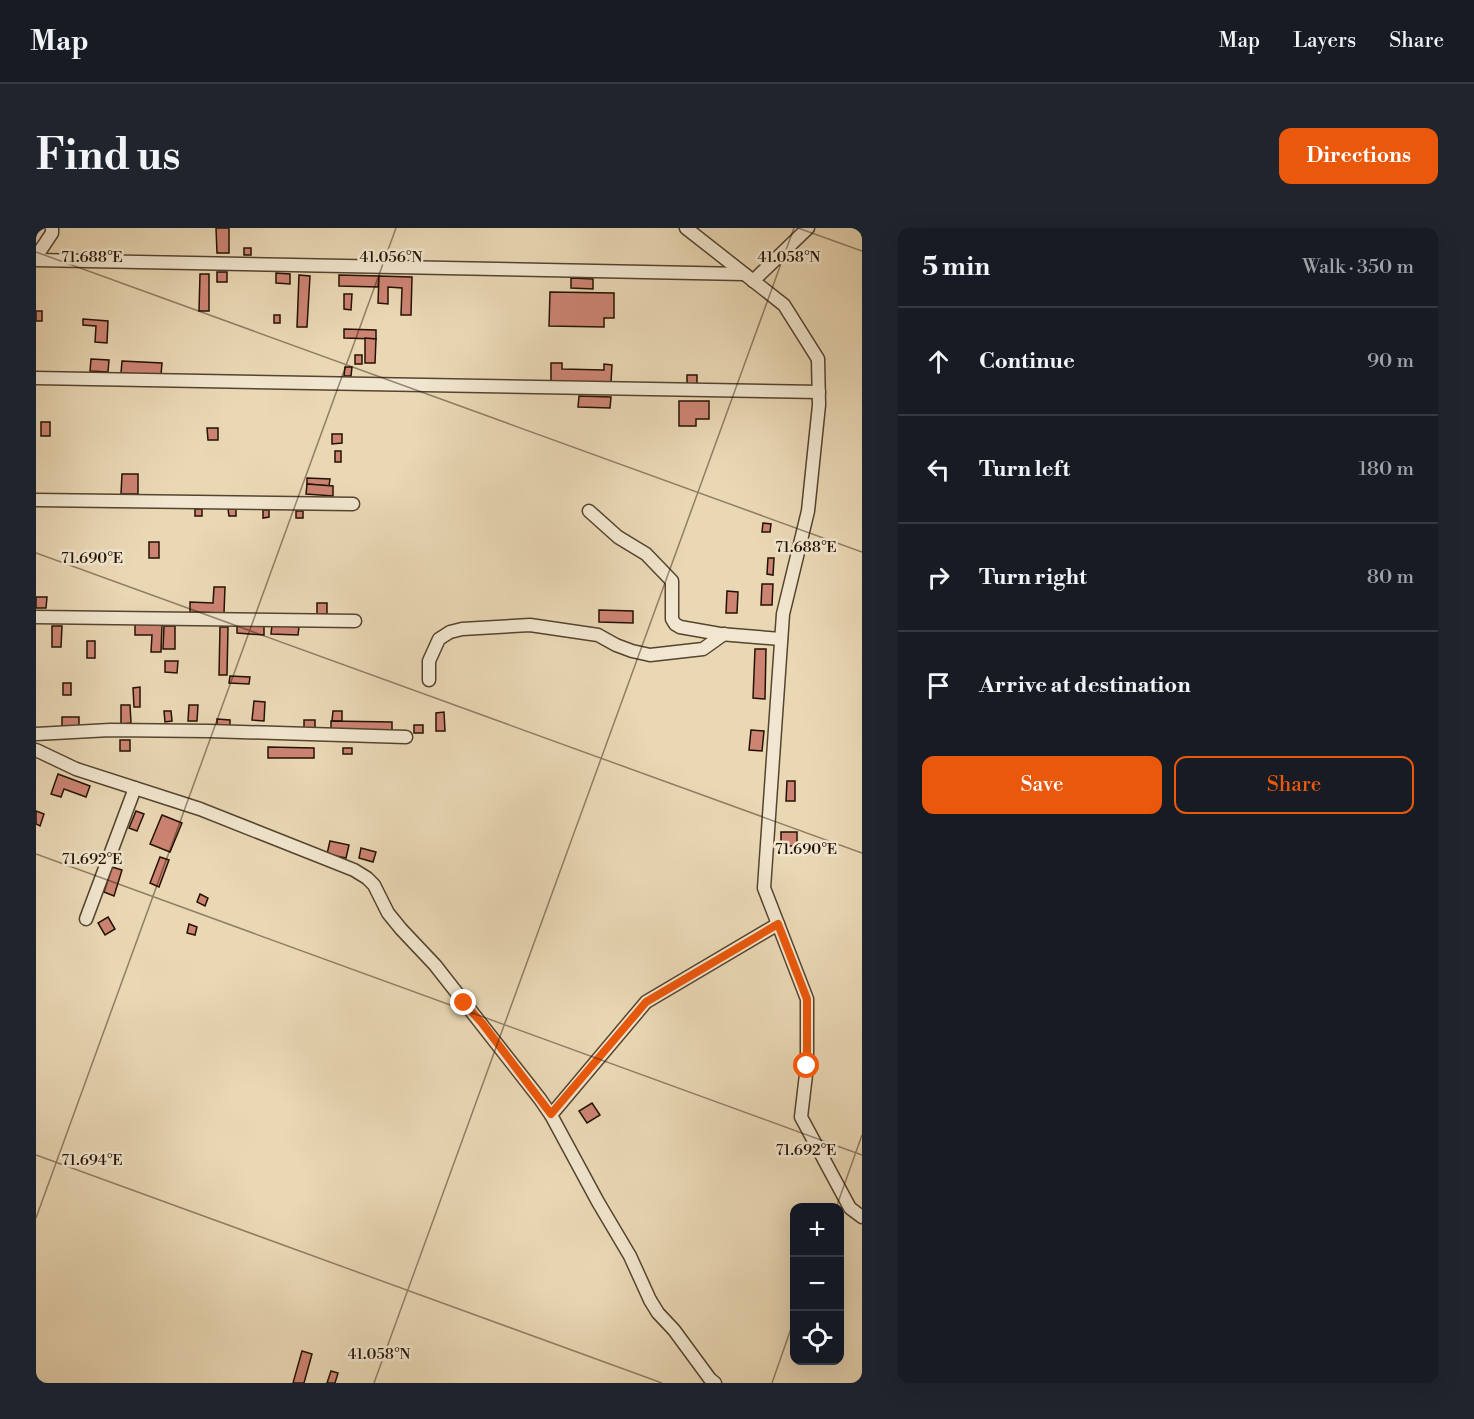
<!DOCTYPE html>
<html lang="en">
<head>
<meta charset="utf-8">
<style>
	body { margin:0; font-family:"Libre Bodoni",serif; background:#20242c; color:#f1f3f6 }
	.controls { position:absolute; right:18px; bottom:18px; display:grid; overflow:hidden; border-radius:12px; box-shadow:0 6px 24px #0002 }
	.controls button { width:54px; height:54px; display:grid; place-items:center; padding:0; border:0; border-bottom:2px solid #363941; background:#171b24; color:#f1f3f6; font:30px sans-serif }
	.stop { position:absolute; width:18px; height:18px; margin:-14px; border:4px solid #ea580c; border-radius:50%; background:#fff }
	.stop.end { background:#ea580c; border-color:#fff; box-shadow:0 2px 6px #0008 }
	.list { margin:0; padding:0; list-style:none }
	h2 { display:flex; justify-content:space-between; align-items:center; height:78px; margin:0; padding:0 24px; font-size:26px }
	h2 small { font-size:20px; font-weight:400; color:#9ea1a6 }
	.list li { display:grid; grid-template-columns:39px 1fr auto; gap:18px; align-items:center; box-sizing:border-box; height:108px; padding:0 24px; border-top:2px solid #363941 }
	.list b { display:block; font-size:22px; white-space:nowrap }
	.list em { font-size:20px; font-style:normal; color:#9ea1a6 }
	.actions { display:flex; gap:12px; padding:18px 24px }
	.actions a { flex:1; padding:14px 0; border:2px solid #ea580c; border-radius:12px; text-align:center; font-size:21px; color:#ea580c }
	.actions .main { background:#ea580c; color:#fff }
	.icon { flex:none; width:33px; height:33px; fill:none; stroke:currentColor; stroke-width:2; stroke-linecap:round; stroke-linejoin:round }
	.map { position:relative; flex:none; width:826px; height:1155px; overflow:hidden; border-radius:12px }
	header { display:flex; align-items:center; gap:36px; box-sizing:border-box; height:84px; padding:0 30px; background:#171b24; border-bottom:2px solid #363941 }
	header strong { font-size:28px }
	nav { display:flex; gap:33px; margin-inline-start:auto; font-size:21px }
	.intro { display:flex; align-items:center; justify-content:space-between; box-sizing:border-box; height:144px; padding:0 36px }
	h1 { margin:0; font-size:42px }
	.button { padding:15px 27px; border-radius:12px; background:#ea580c; color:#fff; font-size:21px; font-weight:700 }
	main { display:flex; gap:36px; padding:0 36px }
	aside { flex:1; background:#171b24; border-radius:12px; box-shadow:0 6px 24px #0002 }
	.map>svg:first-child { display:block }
	.building { fill:#cd8473; stroke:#231202; stroke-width:1.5 }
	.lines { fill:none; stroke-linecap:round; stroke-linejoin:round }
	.street-casing { stroke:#55442f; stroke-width:15 }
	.street { stroke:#f1e6cf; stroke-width:12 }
	.route { stroke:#ea580c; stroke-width:8 }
	.ticks { fill:none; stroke:#231202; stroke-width:1.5; stroke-opacity:0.45 }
	.ticks-label { font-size:15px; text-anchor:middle; fill:#231202; stroke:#f1e6cf; stroke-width:5; stroke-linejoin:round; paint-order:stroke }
</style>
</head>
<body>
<header>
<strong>Map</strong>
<nav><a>Map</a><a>Layers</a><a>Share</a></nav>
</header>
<div class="intro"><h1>Find us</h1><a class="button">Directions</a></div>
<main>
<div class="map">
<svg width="826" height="1155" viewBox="0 0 826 1155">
	<rect width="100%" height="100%" fill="#ead8b5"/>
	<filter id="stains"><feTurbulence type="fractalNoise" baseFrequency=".00333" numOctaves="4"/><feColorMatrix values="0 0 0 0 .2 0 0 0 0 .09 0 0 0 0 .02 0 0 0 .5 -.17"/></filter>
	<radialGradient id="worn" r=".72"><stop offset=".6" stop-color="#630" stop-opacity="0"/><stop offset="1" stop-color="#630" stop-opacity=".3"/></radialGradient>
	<g class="building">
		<polygon points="180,0 193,0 193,25 181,25"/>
		<rect x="208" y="20" width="7" height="7"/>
		<rect x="181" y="44" width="10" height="10"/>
		<polygon points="240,45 254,46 254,56 240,55"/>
		<polygon points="164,46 173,46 173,83 163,83"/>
		<polygon points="263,47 274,48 271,99 261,99"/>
		<polygon points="303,47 343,48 342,59 303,58"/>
		<polygon points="343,48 376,49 375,87 365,87 366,60 352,59 352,76 342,75"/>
		<polygon points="535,50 557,51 557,61 535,60"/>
		<polygon points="514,64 578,65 578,90 568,90 568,99 513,98"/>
		<polygon points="308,66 316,66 315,82 308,81"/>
		<rect x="0" y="83" width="6" height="10"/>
		<rect x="238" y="87" width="6" height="8"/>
		<polygon points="47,91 72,93 71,115 59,114 60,98 47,97"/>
		<polygon points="308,101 340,102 340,111 308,110"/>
		<polygon points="329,110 340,111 339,135 329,135"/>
		<rect x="319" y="127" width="7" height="9"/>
		<polygon points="55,131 73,132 72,144 54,143"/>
		<polygon points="86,133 126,135 125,147 85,145"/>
		<polygon points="515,135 526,135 526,141 568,142 568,136 576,137 575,154 515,154"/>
		<polygon points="309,139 316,139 315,148 308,148"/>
		<rect x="651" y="147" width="10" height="10"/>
		<polygon points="543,168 575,169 574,180 542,179"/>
		<polygon points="643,173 673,173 673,191 660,191 660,198 643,198"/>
		<rect x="5" y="194" width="9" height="14"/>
		<polygon points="171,200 182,200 182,212 172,212"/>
		<polygon points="296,206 306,206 306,215 296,216"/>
		<rect x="299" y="223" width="6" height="11"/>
		<polygon points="86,246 102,246 102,266 85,266"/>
		<polygon points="271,250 294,251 293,258 271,256"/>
		<polygon points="271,256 297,258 297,268 270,266"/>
		<rect x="159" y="281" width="7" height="7"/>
		<polygon points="192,281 200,281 200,288 193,288"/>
		<polygon points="227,282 233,282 233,289 227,290"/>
		<rect x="260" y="283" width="7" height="7"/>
		<polygon points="727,295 735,296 734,304 726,304"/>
		<rect x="113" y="314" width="10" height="16"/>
		<polygon points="732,330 738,330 737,347 731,346"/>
		<polygon points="726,356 737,356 736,377 725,377"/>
		<polygon points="178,359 189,359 188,385 154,384 154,374 177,375"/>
		<polygon points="691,363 702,364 701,385 690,385"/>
		<polygon points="0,369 11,369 10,380 0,380"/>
		<rect x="281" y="375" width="10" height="11"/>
		<polygon points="563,382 597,383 597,395 563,394"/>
		<polygon points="99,396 126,397 125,424 115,424 116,407 99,407"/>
		<polygon points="201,397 228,398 228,407 201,405"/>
		<polygon points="236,397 263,399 262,407 235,406"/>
		<polygon points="16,398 26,398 25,419 16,419"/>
		<polygon points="128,398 139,398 139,421 127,421"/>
		<polygon points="184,399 192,399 191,447 183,447"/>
		<rect x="51" y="413" width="8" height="17"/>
		<polygon points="719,421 730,421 729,471 717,470"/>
		<polygon points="129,433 142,433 141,445 129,444"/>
		<polygon points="194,448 214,449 213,456 193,455"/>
		<rect x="27" y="455" width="8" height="12"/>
		<polygon points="104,459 104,479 98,479 97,460"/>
		<polygon points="218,473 229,474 228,493 216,492"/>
		<polygon points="85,477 94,477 95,495 85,496"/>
		<polygon points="153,477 162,477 161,493 152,493"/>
		<polygon points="128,483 135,483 136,493 129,494"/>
		<polygon points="297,483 306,483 306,493 296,493"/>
		<polygon points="408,484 409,503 400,503 400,485"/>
		<rect x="26" y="489" width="17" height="10"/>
		<polygon points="181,491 194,492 194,498 181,497"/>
		<rect x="268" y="492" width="11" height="12"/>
		<polygon points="295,493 356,494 356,505 295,504"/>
		<rect x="378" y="497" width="9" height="8"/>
		<polygon points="715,502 728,503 726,523 713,522"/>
		<rect x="84" y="512" width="10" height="11"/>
		<polygon points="232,519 278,520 278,530 232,530"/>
		<rect x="307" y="520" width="9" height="6"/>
		<polygon points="22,546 54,558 50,569 28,561 25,569 15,566"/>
		<polygon points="751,553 759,553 759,573 750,573"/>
		<polygon points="0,583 8,586 4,598 0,596"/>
		<polygon points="100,583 108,586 101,603 93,600"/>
		<polygon points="126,587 146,595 134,624 114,616"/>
		<rect x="745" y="604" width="16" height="14"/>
		<polygon points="294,613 313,617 310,630 291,626"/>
		<polygon points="325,620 340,624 337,634 323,630"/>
		<polygon points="124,629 133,632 123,659 114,655"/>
		<polygon points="76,639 86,642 78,668 68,664"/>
		<polygon points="164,666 172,670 169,678 161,674"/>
		<polygon points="72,689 79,701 69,707 62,695"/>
		<polygon points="153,696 161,699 159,707 151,705"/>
		<polygon points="556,875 564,887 551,895 543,883"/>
		<polygon points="266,1123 276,1126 268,1155 257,1155"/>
		<polygon points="295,1143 302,1145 299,1155 291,1155"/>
	</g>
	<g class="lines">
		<g class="street-casing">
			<g id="street">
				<polyline points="650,0 748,77 782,131 783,177 772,283 747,386 728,660 771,771 771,838 765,889 814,980 826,989"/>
				<polyline points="0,29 16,5 16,0"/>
				<polyline points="0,32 708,46"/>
				<polyline points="717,53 772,0"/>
				<polyline points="0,150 783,164"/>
				<polyline points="0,272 317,276"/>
				<polyline points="553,283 582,309 610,326 636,353 636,391 639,396 644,399 684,406 745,411"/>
				<polyline points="0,389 319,393"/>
				<polyline points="393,452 393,433 403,411 414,404 426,401 494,397 562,407 580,417 596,423 614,427 667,421 688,406"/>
				<polyline points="0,506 74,502 173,503 370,509"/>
				<polyline points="0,522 40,541 164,581 318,642 331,650 338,657 352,685 365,701 399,737 504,871 515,887 562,974 594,1028 614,1072 622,1085 638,1102 674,1151 679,1155"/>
				<polyline points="50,691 99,560"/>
				<polyline points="515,887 610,774 742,696"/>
			</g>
		</g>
		<use href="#street" class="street"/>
	</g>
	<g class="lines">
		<polyline class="route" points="428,775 446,795 515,886 610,774 742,696 771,771 771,838"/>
	</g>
	<path class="ticks" d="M762,0L826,23M0,24L826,324M0,325L826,625M0,626L826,927M0,927L626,1155M800,980L826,907M0,990L360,0M338,1155L758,0M736,1155L758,1092"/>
	<g class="ticks-label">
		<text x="56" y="34">71.688°E</text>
		<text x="355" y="34">41.056°N</text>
		<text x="753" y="34">41.058°N</text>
		<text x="770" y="324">71.688°E</text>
		<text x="56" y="335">71.690°E</text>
		<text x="770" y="626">71.690°E</text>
		<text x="56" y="636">71.692°E</text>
		<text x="770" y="927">71.692°E</text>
		<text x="56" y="937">71.694°E</text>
		<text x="343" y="1131">41.058°N</text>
	</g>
	<rect width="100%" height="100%" filter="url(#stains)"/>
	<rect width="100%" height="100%" fill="url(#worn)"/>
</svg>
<div class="controls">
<button>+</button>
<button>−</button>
<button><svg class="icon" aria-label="locate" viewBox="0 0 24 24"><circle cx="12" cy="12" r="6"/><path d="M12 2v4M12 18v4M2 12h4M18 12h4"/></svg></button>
</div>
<div class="stop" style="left:771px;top:838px"></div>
<div class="stop end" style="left:428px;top:775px"></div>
</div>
<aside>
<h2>5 min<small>Walk · 350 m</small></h2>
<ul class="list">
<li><svg class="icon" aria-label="ahead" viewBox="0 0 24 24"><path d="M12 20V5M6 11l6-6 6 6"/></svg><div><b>Continue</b></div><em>90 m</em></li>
<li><svg class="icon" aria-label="left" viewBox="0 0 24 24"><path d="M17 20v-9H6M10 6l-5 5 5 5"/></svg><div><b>Turn left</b></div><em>180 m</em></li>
<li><svg class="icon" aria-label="right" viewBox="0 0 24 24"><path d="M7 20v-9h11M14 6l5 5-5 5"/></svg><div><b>Turn right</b></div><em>80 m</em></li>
<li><svg class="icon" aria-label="arrive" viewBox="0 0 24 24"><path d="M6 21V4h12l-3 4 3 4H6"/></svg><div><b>Arrive at destination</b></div></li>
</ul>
<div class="actions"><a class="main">Save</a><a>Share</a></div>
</aside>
</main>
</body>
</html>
